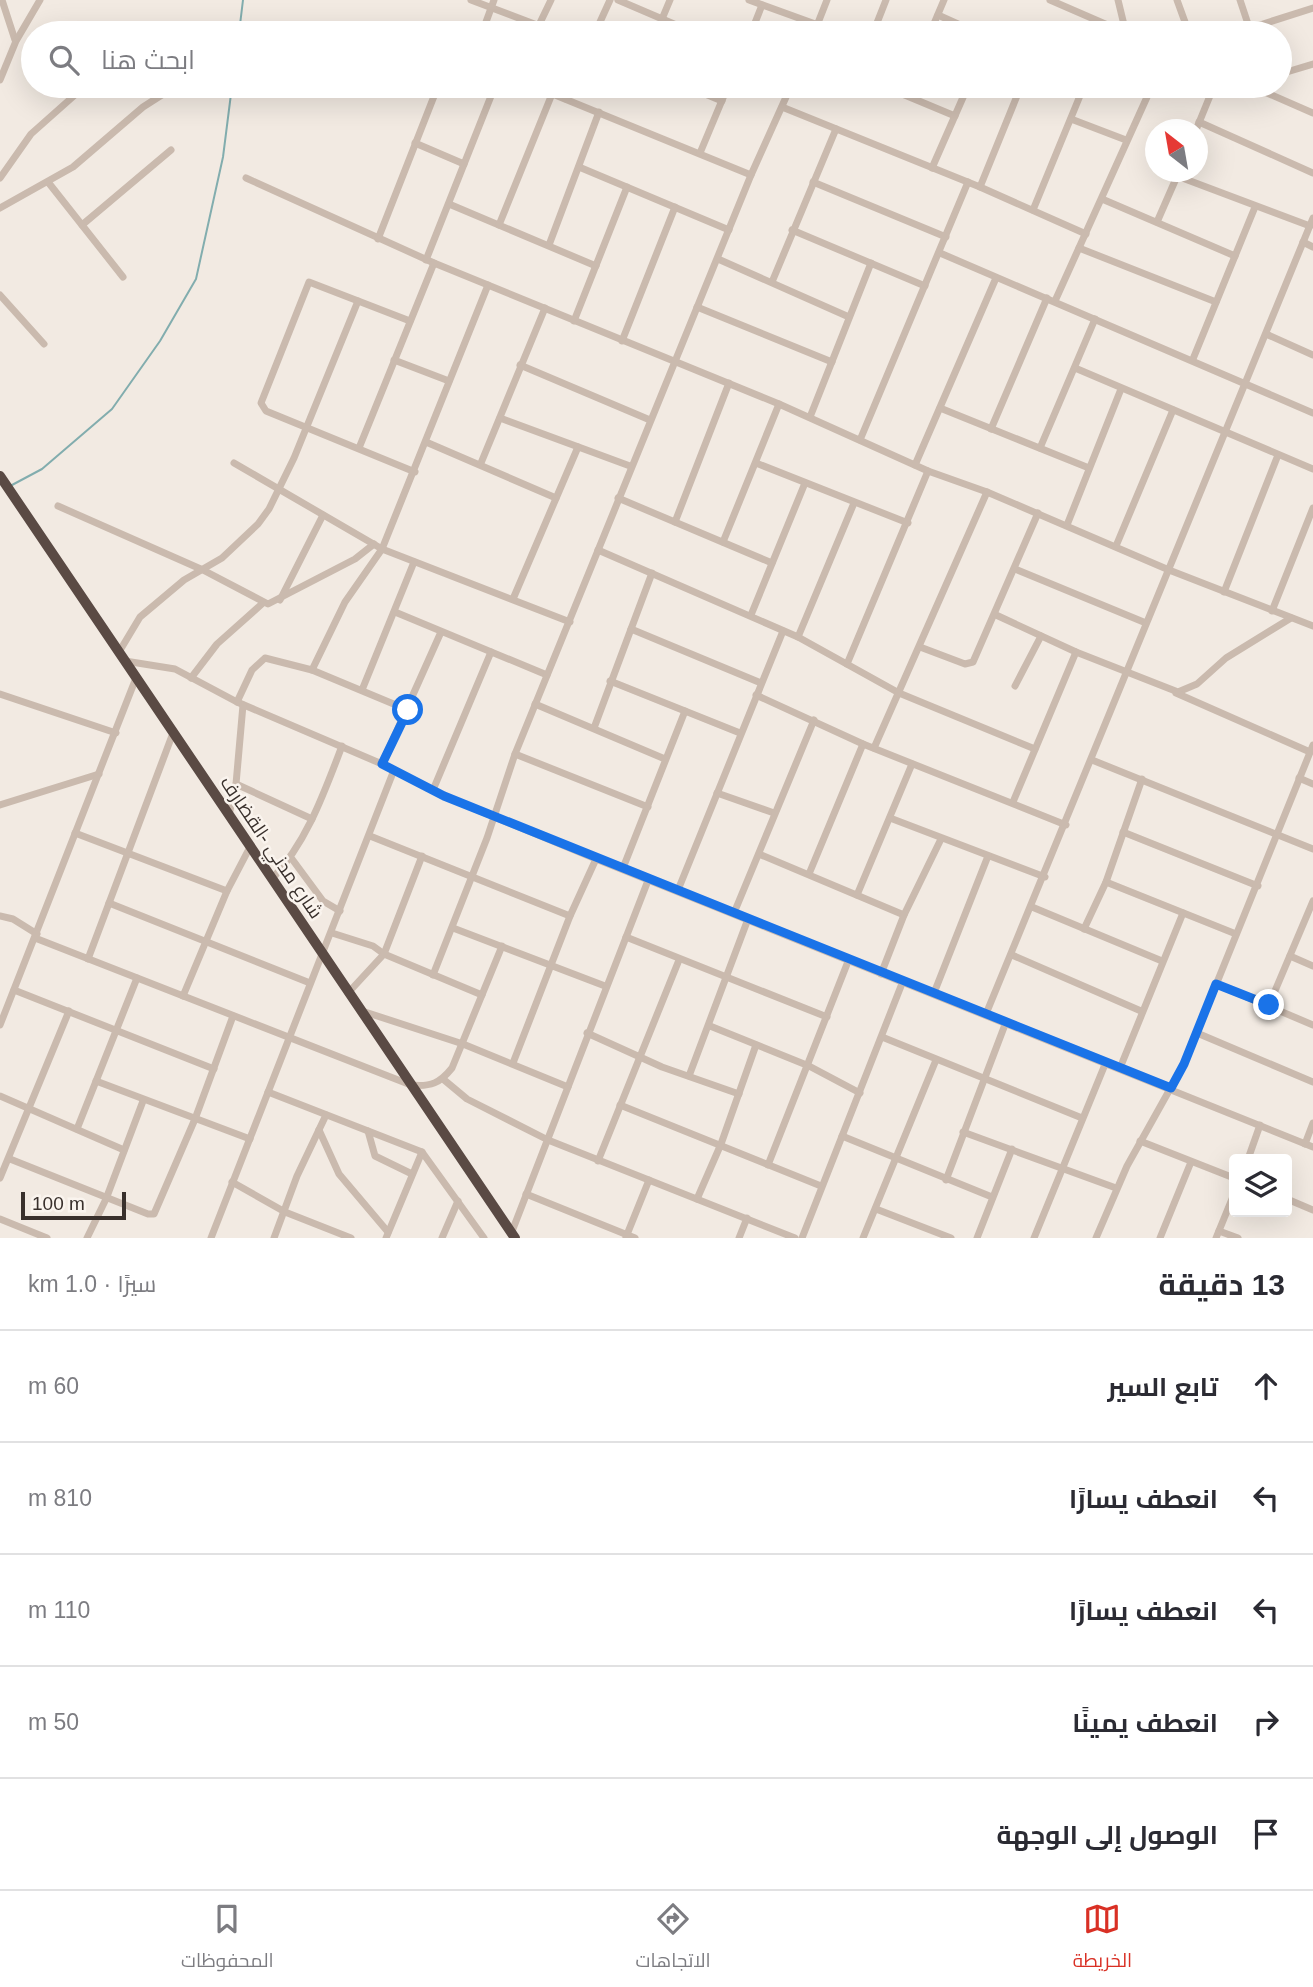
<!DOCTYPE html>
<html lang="ar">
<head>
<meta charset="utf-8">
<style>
	body { margin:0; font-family:Helvetica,Cairo,sans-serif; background:#f7f7f7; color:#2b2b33; direction:rtl }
	.controls { position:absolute; right:21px; bottom:21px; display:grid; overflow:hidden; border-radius:7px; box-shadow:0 7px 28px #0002 }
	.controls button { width:63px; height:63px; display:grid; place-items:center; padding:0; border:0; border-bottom:2px solid #e1e1e2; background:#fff; color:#2b2b33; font:35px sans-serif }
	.compass { position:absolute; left:1145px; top:119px; width:63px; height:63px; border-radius:50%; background:#fff; box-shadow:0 7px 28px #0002; rotate:329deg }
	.scale { position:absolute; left:21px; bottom:18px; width:105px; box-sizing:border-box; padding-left:7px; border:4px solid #39302c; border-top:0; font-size:19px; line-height:24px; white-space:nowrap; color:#39302c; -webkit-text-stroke:5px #faf4ee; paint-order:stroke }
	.stop { position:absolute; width:21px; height:21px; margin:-16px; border:5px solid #1a73e8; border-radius:50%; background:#fff }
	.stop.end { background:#1a73e8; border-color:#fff; box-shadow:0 2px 7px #0008 }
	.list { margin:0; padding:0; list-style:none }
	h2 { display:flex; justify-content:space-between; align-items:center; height:91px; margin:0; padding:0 28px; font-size:30px }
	h2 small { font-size:23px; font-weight:400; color:#7c7c81 }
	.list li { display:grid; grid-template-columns:46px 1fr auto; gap:21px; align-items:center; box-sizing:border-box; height:112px; padding:0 28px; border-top:2px solid #e1e1e2 }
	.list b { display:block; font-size:26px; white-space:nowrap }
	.list em { font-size:23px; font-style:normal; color:#7c7c81 }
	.icon { flex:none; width:38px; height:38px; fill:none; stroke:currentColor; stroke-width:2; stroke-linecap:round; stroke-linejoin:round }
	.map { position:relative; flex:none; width:1313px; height:1238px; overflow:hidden; direction:ltr }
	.search { position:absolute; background:#fff; box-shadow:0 7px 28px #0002; left:21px; right:21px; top:21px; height:77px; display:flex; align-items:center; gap:18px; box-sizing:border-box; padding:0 24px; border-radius:38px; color:#7c7c81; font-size:26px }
	.sheet { height:651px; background:#fff }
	nav { display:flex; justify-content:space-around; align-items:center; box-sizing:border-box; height:98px; border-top:2px solid #e1e1e2; background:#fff; font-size:19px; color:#7c7c81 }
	nav a { display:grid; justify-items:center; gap:4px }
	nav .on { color:#d93025 }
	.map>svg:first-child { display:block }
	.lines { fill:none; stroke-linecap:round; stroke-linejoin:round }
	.stream { stroke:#82adae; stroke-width:2 }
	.minor { stroke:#cabaae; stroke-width:7 }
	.highway { stroke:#5a4a44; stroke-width:10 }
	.route { stroke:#1a73e8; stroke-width:9 }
	.labels { text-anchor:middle; stroke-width:5; stroke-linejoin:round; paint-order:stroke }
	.street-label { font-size:19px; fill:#39302c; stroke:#faf4ee }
</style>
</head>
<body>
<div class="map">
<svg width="1313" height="1238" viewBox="0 0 1313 1238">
	<rect width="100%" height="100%" fill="#f2eae2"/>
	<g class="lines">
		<g class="stream">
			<polyline points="239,33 243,0"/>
			<polyline points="12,485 42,469 112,409 160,341 196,279 223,157 232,86"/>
		</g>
		<g class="minor">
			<polyline points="2,0 15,40"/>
			<polyline points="471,0 558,33"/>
			<polyline points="618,0 695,33"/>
			<polyline points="749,0 818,25"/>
			<polyline points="1050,0 1126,33"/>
			<polyline points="1118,0 1126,33"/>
			<polyline points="1177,0 1189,33"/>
			<polyline points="1240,0 1251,33"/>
			<polyline points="938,15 978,33"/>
			<polyline points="662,19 670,0"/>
			<polyline points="539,25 551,0"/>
			<polyline points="145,33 151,27"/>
			<polyline points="482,33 494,0"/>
			<polyline points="595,33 610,0"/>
			<polyline points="751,33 762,5"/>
			<polyline points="814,33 827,0"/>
			<polyline points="873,33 886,0"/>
			<polyline points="930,33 944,0"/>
			<polyline points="1235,33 1313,8"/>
			<polyline points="1280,74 1313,64"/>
			<polyline points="0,80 16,41 40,0"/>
			<polyline points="533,86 751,175"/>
			<polyline points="686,86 722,101"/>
			<polyline points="883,86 955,116"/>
			<polyline points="1251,86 1313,113"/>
			<polyline points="566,99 572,86"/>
			<polyline points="782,107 980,187 1086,234"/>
			<polyline points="1071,119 1126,140"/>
			<polyline points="1199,122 1313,173"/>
			<polyline points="1196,130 1214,86"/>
			<polyline points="415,143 464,164"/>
			<polyline points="700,153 728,86"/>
			<polyline points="579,167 729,230"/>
			<polyline points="932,168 968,86"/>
			<polyline points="1177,176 1310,226"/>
			<polyline points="0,178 31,134 85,86"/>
			<polyline points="246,178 434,263 779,404 928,471 987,492 1169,570 1313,626"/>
			<polyline points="48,182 123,277"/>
			<polyline points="813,182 946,237"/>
			<polyline points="980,187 1021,86"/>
			<polyline points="1102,199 1235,256"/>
			<polyline points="449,204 596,266"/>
			<polyline points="0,208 73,167 143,107 168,91"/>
			<polyline points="1033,210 1084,86"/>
			<polyline points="1157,222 1178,174"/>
			<polyline points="82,225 171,150"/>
			<polyline points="499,225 552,94"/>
			<polyline points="792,230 925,286"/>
			<polyline points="378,239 438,86"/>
			<polyline points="1303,242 1313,247"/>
			<polyline points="549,245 599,112"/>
			<polyline points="1079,248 1216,302"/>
			<polyline points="940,253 1313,413"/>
			<polyline points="718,259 849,317"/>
			<polyline points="426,260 495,86"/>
			<polyline points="772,282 836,129"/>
			<polyline points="0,295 44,344"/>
			<polyline points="1055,301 1152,86"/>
			<polyline points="697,307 832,362"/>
			<polyline points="410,321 309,282 261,403 266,411 415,472"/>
			<polyline points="574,321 627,187"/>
			<polyline points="1266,334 1313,355"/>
			<polyline points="622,341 675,207"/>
			<polyline points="1193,359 1255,207"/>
			<polyline points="394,360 449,381"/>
			<polyline points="520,365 650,420"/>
			<polyline points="1075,368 1313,469"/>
			<polyline points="940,408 1089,468"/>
			<polyline points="810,417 871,263"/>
			<polyline points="500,418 630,466"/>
			<polyline points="991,429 1047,298"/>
			<polyline points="860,440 968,182"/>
			<polyline points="426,442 556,498"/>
			<polyline points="359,448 434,263"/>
			<polyline points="1040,448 1095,319"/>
			<polyline points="234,463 382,549 570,622"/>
			<polyline points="481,463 545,308"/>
			<polyline points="756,463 908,523"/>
			<polyline points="915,465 996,278"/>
			<polyline points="618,498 772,563"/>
			<polyline points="58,506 203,570 268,604 355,559 374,544"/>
			<polyline points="675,522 729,383"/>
			<polyline points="1067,525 1121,389"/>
			<polyline points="723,542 779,404"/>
			<polyline points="1116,546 1173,410"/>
			<polyline points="598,550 798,637 899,693 1035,749"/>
			<polyline points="1015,569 1146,623"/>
			<polyline points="1224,592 1278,455"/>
			<polyline points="513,599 578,447"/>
			<polyline points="280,600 323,515"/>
			<polyline points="1272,611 1313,508"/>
			<polyline points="395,612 547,675"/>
			<polyline points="751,615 805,483"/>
			<polyline points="996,615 1076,652 1178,692 1197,684 1226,658 1291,618"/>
			<polyline points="631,629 761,683"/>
			<polyline points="441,632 382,764 444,796 596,859 1313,1147"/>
			<polyline points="798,637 854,503"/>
			<polyline points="920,647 965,664 973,662 1038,513"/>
			<polyline points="119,652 140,617 184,580 222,558 258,524 269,509 294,458 358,301"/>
			<polyline points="125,661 175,669 237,702 382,764"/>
			<polyline points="847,664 928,471"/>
			<polyline points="312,670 345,602 382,549 488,285"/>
			<polyline points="191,678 217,644 263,603"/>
			<polyline points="610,681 740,733"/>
			<polyline points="1015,686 1041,636"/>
			<polyline points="362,690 414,562"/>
			<polyline points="1176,693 1310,752"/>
			<polyline points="0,694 116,733"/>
			<polyline points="756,695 863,744 1066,825"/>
			<polyline points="237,702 252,670 265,658 312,670 408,710"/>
			<polyline points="535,704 665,759"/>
			<polyline points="594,728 652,573"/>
			<polyline points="874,748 987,492"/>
			<polyline points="515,754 648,807"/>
			<polyline points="1092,760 1313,849"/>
			<polyline points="1299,778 1313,784"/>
			<polyline points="236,784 312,819"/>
			<polyline points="433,790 491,652"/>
			<polyline points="717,793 774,813"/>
			<polyline points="1013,802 1076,652"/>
			<polyline points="0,805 99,774"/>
			<polyline points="229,815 236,784 243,705"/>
			<polyline points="890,818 1045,877"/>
			<polyline points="1123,832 1258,886"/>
			<polyline points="75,833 227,891"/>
			<polyline points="370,836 570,916"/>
			<polyline points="759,854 904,915"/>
			<polyline points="292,859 323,901 340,911"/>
			<polyline points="623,868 685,711"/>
			<polyline points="809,874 863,744"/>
			<path d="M272,879C307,842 324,793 342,746"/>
			<polyline points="1106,882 1236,934"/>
			<polyline points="678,890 783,631"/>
			<polyline points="857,895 912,764"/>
			<polyline points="109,903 310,983"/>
			<polyline points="1032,907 1162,961"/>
			<polyline points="734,913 814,720"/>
			<polyline points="0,916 13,919 37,934"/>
			<polyline points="453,928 605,986"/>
			<polyline points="1084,929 1106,882 1142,779"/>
			<polyline points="332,933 373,946 384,954 482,995"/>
			<polyline points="626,937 827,1017"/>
			<path d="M35,938L411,1085C431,1087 440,1083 452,1068L502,946"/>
			<polyline points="1012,955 1141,1011"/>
			<polyline points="1290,956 1313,966"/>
			<polyline points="88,959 173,733"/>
			<polyline points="881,974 904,915 941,839"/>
			<polyline points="433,975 487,838 515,754 751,175 791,86"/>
			<polyline points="1216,984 1313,1025"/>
			<polyline points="14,990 214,1069"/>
			<polyline points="348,993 384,954 422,856"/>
			<polyline points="934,993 988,856"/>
			<polyline points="183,996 227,891 250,847"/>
			<polyline points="1269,1005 1313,901"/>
			<polyline points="362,1011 463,1044 568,1087"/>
			<polyline points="986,1014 1313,218"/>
			<polyline points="0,1025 136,678"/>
			<polyline points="710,1026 809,1066 860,1093"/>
			<polyline points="587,1033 662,1067 739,1094"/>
			<polyline points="1197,1033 1313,1082"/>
			<polyline points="882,1037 1082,1118"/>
			<polyline points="513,1063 570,916 596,859"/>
			<polyline points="1120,1068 1183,913"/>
			<polyline points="689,1076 748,919"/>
			<polyline points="443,1079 467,1099 548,1140 795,1238"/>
			<polyline points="96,1081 250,1139"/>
			<polyline points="268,1092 422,1152 484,1238"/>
			<polyline points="0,1096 124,1150"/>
			<polyline points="620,1105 821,1186"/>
			<polyline points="77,1129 137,978"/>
			<polyline points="319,1130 339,1174 388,1232"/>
			<polyline points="368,1131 375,1156 412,1174"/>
			<polyline points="963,1132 1116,1188"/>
			<polyline points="842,1136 992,1197"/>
			<polyline points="1140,1141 1234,1178"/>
			<polyline points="1305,1144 1313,1123"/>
			<polyline points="10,1159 148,1214 154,1214 195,1119 233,1016"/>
			<polyline points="1248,1159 1260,1125"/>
			<polyline points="598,1161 679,960"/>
			<polyline points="768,1165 849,959"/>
			<polyline points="0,1178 69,1011"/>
			<polyline points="946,1180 1006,1022"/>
			<polyline points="232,1182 285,1212 351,1238"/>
			<polyline points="526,1194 635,1238"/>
			<polyline points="697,1199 721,1144 756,1045"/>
			<polyline points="1287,1199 1313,1210"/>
			<polyline points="876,1209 951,1238"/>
			<polyline points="0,1219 47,1238"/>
			<polyline points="1219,1231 1238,1238"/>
			<polyline points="511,1234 649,878"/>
			<polyline points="626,1237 649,1180"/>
			<polyline points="87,1238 106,1199 143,1101"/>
			<polyline points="211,1238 394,770"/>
			<polyline points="274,1238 297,1176 326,1115"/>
			<polyline points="386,1238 422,1152"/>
			<polyline points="442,1238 458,1201"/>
			<polyline points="739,1238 747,1218"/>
			<polyline points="802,1238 903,981"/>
			<polyline points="863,1238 936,1060"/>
			<polyline points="977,1238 1012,1149"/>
			<polyline points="1034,1238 1106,1062"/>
			<polyline points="1096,1238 1127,1166 1184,1064 1313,745"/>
			<polyline points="1160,1238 1191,1162"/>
			<polyline points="1216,1238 1234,1194"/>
		</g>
		<polyline class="highway" points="0,476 515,1238"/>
	</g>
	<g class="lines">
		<polyline class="route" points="408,710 382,764 444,796 1171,1088 1184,1064 1216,984 1269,1005"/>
	</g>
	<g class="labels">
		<g class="street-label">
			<text transform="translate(272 847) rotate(56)" y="7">شارع مدني -القضارف</text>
		</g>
	</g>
</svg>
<div class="controls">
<button><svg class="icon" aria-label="layers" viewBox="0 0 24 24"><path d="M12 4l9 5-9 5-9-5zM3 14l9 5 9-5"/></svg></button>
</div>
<svg class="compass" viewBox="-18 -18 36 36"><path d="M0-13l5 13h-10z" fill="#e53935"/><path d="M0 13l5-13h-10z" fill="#7c7c81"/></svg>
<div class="scale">100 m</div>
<div class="stop" style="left:408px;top:710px"></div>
<div class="stop end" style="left:1269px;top:1005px"></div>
<div class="search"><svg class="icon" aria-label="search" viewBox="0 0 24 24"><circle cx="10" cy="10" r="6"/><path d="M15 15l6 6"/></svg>ابحث هنا</div>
</div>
<section class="sheet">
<h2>13 دقيقة<small>سيرًا · 1.0 km</small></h2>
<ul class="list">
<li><svg class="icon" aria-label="ahead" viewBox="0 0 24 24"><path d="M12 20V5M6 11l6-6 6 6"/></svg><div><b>تابع السير</b></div><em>60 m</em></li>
<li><svg class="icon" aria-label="left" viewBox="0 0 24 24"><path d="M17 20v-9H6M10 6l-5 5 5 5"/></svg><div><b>انعطف يسارًا</b></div><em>810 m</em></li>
<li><svg class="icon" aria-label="left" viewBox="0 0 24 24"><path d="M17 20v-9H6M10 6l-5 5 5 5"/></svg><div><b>انعطف يسارًا</b></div><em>110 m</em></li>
<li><svg class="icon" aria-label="right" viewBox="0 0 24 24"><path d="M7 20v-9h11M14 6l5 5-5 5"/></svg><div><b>انعطف يمينًا</b></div><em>50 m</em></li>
<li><svg class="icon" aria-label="arrive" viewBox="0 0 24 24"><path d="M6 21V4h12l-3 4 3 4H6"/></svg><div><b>الوصول إلى الوجهة</b></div></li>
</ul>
</section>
<nav>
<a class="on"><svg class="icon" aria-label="map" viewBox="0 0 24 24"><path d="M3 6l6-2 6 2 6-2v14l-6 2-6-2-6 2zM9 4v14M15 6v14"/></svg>الخريطة</a>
<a><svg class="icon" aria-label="directions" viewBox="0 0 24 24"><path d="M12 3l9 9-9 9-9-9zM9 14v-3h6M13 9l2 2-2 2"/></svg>الاتجاهات</a>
<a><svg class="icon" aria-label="saved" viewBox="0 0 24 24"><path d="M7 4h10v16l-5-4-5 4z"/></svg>المحفوظات</a>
</nav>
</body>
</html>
